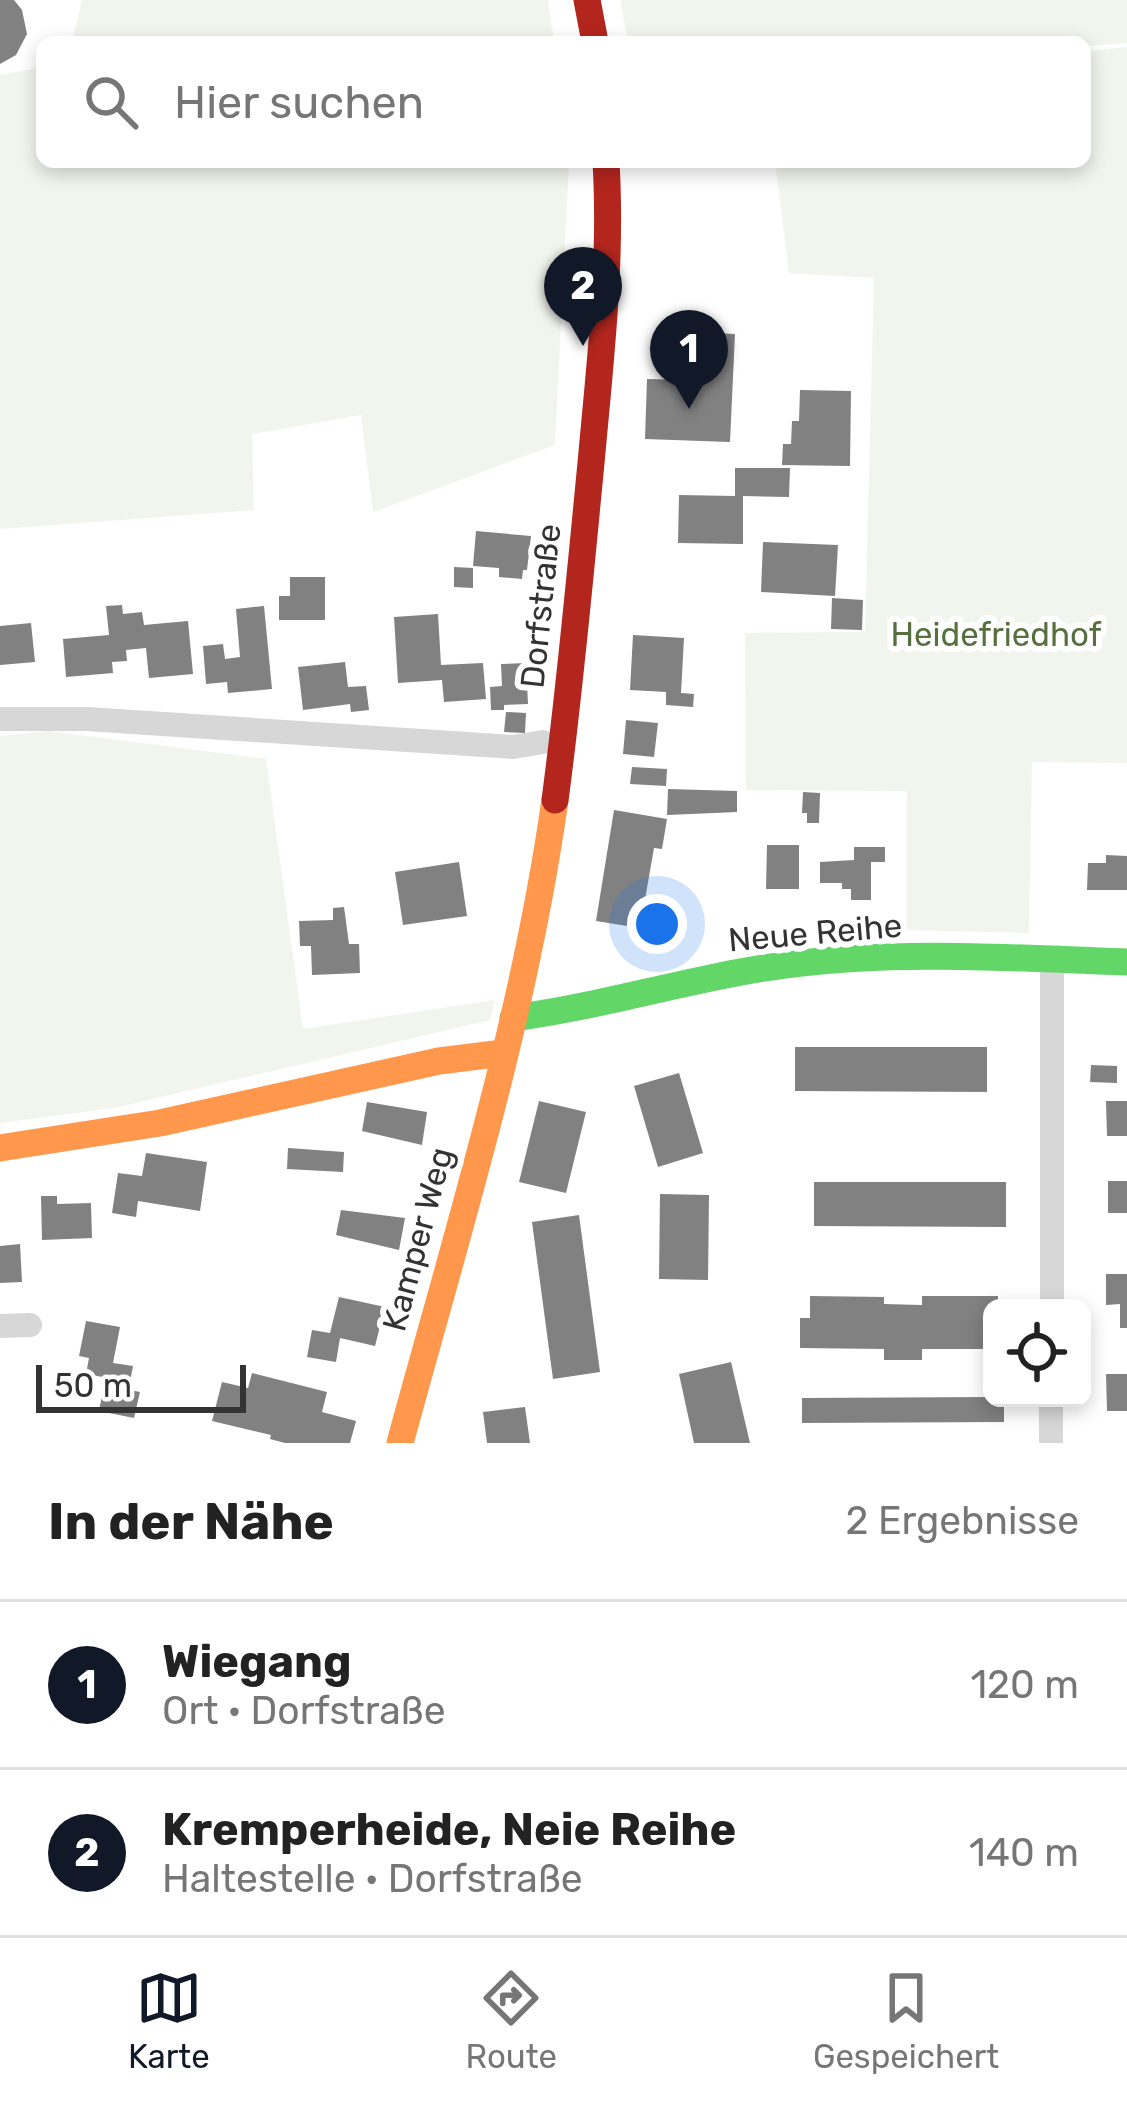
<!DOCTYPE html>
<html lang="de">
<head>
<meta charset="utf-8">
<style>
	body { margin:0; font-family:Rubik,sans-serif; background:#f2f2f2; color:#222 }
	.controls { position:absolute; right:36px; bottom:36px; display:grid; overflow:hidden; border-radius:18px; box-shadow:0 6px 18px #0003 }
	.controls button { width:108px; height:108px; display:grid; place-items:center; padding:0; border:0; border-bottom:3px solid #e0e0e0; background:#fff; color:#222; font:60px sans-serif }
	.scale { position:absolute; left:36px; bottom:30px; width:210px; box-sizing:border-box; padding-left:12px; border:6px solid #333; border-top:0; font-size:33px; line-height:42px; white-space:nowrap; color:#333; -webkit-text-stroke:9px #fff; paint-order:stroke }
	.you { position:absolute; left:657px; top:924px; width:42px; height:42px; margin:-30px; border:9px solid #fff; border-radius:50%; background:#1a73e8; box-shadow:0 0 0 18px #1a73e833 }
	.badge { display:grid; place-items:center; width:78px; height:78px; border-radius:50%; background:#111827; color:#fff; font-size:39px; font-weight:700 }
	.pin { position:absolute; translate:-50% -99px; filter:drop-shadow(0 3px 6px #0008) }
	.pin::after { content:''; position:absolute; top:63px; width:42px; height:36px; background:inherit; clip-path:polygon(0 0,100% 0,50% 100%) }
	.list { margin:0; padding:0; list-style:none }
	h2 { display:flex; justify-content:space-between; align-items:center; height:156px; margin:0; padding:0 48px; font-size:51px }
	h2 small { font-size:39px; font-weight:400; color:#767676 }
	.list li { display:grid; grid-template-columns:78px 1fr auto; gap:36px; align-items:center; box-sizing:border-box; height:168px; padding:0 48px; border-top:3px solid #e0e0e0 }
	.list b { display:block; font-size:45px; white-space:nowrap }
	.list p { margin:0; font-size:39px; white-space:nowrap; color:#767676 }
	.list em { font-size:39px; font-style:normal; color:#767676 }
	.icon { flex:none; width:66px; height:66px; fill:none; stroke:currentColor; stroke-width:2; stroke-linecap:round; stroke-linejoin:round }
	.map { position:relative; flex:none; width:1127px; height:1443px; overflow:hidden }
	.search { position:absolute; background:#fff; box-shadow:0 6px 18px #0003; left:36px; right:36px; top:36px; height:132px; display:flex; align-items:center; gap:30px; box-sizing:border-box; padding:0 42px; border-radius:18px; color:#767676; font-size:45px }
	.sheet { height:492px; background:#fff }
	nav { display:flex; justify-content:space-around; align-items:center; box-sizing:border-box; height:168px; border-top:3px solid #e0e0e0; background:#fff; font-size:33px; color:#767676 }
	nav a { display:grid; justify-items:center; gap:6px }
	nav .on { color:#111827 }
	.map>svg:first-child { display:block }
	.green { fill:#f1f5ed }
	.building { fill:#818181 }
	.lines { fill:none; stroke-linecap:round; stroke-linejoin:round }
	.street { stroke:#d7d7d7; stroke-width:24 }
	.fast { stroke:#63d668; stroke-width:27 }
	.slow { stroke:#ff974d; stroke-width:27 }
	.jam { stroke:#b3261e; stroke-width:27 }
	.labels { text-anchor:middle; stroke-width:12; stroke-linejoin:round; paint-order:stroke }
	.street-label { font-size:33px; fill:#333; stroke:#fff }
	.park-label { font-size:33px; fill:#56703f; stroke:#fff }
</style>
</head>
<body>
<div class="map">
<svg width="1127" height="1443" viewBox="0 0 1127 1443">
	<rect width="100%" height="100%" fill="#fff"/>
	<g class="green">
		<polygon points="82,0 548,0 554,42 72,42"/>
		<polygon points="620,0 1127,0 1127,43 1085,46 1085,42 628,42"/>
		<polygon points="1127,47 1127,763 1032,762 1029,933 907,930 907,791 746,790 745,633 865,632 874,278 789,273 775,162 1085,162 1085,51"/>
		<polygon points="42,67 42,162 569,162 555,445 373,512 361,415 252,434 254,510 0,529 0,75"/>
		<polygon points="49,731 266,759 303,1029 495,1000 490,1020 114,1108 0,1123 0,736"/>
	</g>
	<g class="building">
		<polygon points="0,0 14,0 22,10 27,34 16,55 0,64"/>
		<polygon points="688,332 735,334 730,442 645,439 647,379 686,380"/>
		<polygon points="800,390 851,391 850,466 782,465 783,444 791,444 792,421 799,421"/>
		<polygon points="735,468 790,468 789,497 743,496 743,544 678,543 679,495 735,496"/>
		<polygon points="476,531 531,536 527,570 523,570 522,579 499,577 499,568 473,566"/>
		<polygon points="763,542 838,545 835,596 761,592"/>
		<polygon points="454,567 473,568 473,588 454,587"/>
		<polygon points="290,577 325,577 325,620 279,620 279,596 290,596"/>
		<polygon points="832,598 863,600 862,630 831,629"/>
		<polygon points="122,605 123,614 142,612 144,625 188,621 193,674 149,678 146,648 126,650 127,661 112,662 113,673 66,677 63,639 109,635 106,606"/>
		<polygon points="264,606 272,689 228,693 227,682 206,684 203,646 223,644 225,659 240,657 236,609"/>
		<polygon points="438,614 441,665 483,663 486,699 444,702 442,680 398,683 394,617"/>
		<polygon points="31,623 35,662 0,665 0,626"/>
		<polygon points="633,635 684,638 681,693 694,694 693,707 666,705 666,692 630,690"/>
		<polygon points="345,662 348,687 366,686 369,710 351,712 350,704 303,710 298,667"/>
		<polygon points="526,663 528,704 504,705 504,710 491,710 490,687 502,686 501,664"/>
		<polygon points="506,712 526,713 525,733 504,732"/>
		<polygon points="626,720 658,723 654,757 623,754"/>
		<polygon points="632,767 667,769 666,786 630,784"/>
		<polygon points="668,789 737,791 737,812 667,815"/>
		<polygon points="803,792 820,793 819,823 807,823 807,813 802,813"/>
		<polygon points="614,810 667,819 662,849 654,848 640,928 596,921"/>
		<polygon points="767,845 799,845 799,889 766,889"/>
		<polygon points="854,847 885,847 885,862 871,862 871,900 851,900 851,889 842,889 842,883 820,883 820,862 854,860"/>
		<polygon points="1106,855 1127,856 1127,890 1087,890 1088,863 1106,863"/>
		<polygon points="459,862 467,916 403,925 395,872"/>
		<polygon points="344,907 349,944 359,944 360,973 312,975 311,946 300,946 299,921 333,920 333,908"/>
		<polygon points="795,1047 987,1047 987,1092 795,1091"/>
		<polygon points="1091,1065 1117,1066 1117,1083 1090,1082"/>
		<polygon points="679,1073 703,1153 658,1167 634,1086"/>
		<polygon points="539,1101 586,1112 566,1193 519,1182"/>
		<polygon points="1106,1101 1127,1101 1127,1136 1107,1136"/>
		<polygon points="367,1102 427,1112 422,1145 362,1131"/>
		<polygon points="288,1148 344,1152 343,1172 287,1169"/>
		<polygon points="146,1153 207,1162 200,1211 138,1201 136,1217 112,1213 118,1173 142,1176"/>
		<rect x="1108" y="1181" width="19" height="32"/>
		<polygon points="814,1182 1006,1182 1006,1227 814,1226"/>
		<polygon points="660,1194 709,1195 708,1280 659,1279"/>
		<polygon points="41,1196 57,1196 57,1204 91,1203 92,1238 42,1240"/>
		<polygon points="341,1210 405,1218 399,1250 336,1235"/>
		<polygon points="579,1215 600,1372 553,1379 532,1222"/>
		<polygon points="20,1244 22,1282 0,1283 0,1246"/>
		<polygon points="1106,1274 1127,1274 1127,1328 1120,1328 1120,1304 1106,1305"/>
		<polygon points="810,1296 884,1297 884,1304 922,1305 922,1296 998,1296 998,1308 992,1308 992,1349 922,1349 922,1360 884,1360 884,1349 800,1348 800,1318 810,1318"/>
		<polygon points="339,1297 385,1307 375,1346 340,1338 336,1362 307,1357 312,1330 330,1333"/>
		<polygon points="86,1321 120,1327 113,1363 133,1366 130,1382 86,1374 89,1358 79,1356"/>
		<polygon points="731,1362 750,1443 694,1443 679,1374"/>
		<polygon points="252,1373 327,1392 322,1412 356,1421 350,1443 285,1443 270,1439 271,1435 212,1421 222,1382 248,1388"/>
		<polygon points="1106,1374 1127,1374 1127,1411 1107,1411"/>
		<polygon points="104,1385 140,1392 134,1418 99,1411"/>
		<polygon points="992,1397 1004,1398 1004,1422 802,1423 802,1398"/>
		<polygon points="525,1407 530,1443 487,1443 483,1412"/>
	</g>
	<g class="lines">
		<g class="street">
			<polyline points="0,719 87,719 513,747 543,742"/>
			<polyline points="1052,1308 1052,960"/>
			<polyline points="0,1326 30,1325"/>
			<polyline points="1051,1443 1051,1398"/>
		</g>
		<path class="fast" d="M513,1018C605,1006 693,977 785,965C899,950 1013,958 1127,962"/>
		<g class="slow">
			<polyline points="0,1148 160,1123 439,1061 503,1053"/>
			<path d="M400,1443C458,1230 524,1019 555,800"/>
		</g>
		<g class="jam">
			<polyline points="587,0 595,42"/>
			<path d="M555,800C570,688 580,576 591,463C600,363 612,263 606,162"/>
		</g>
	</g>
	<g class="labels">
		<g class="street-label">
			<text transform="translate(540 606) rotate(-84)" y="12">Dorfstraße</text>
			<text transform="translate(815 932) rotate(-5)" y="12">Neue Reihe</text>
			<text transform="translate(417 1239) rotate(-75)" y="12">Kamper Weg</text>
		</g>
		<g class="park-label">
			<text x="996" y="646">Heidefriedhof</text>
		</g>
	</g>
</svg>
<div class="controls">
<button><svg class="icon" aria-label="locate" viewBox="0 0 24 24"><circle cx="12" cy="12" r="6"/><path d="M12 2v4M12 18v4M2 12h4M18 12h4"/></svg></button>
</div>
<div class="scale">50 m</div>
<div class="you"></div>
<div class="pin badge" style="left:689px;top:409px">1</div>
<div class="pin badge" style="left:583px;top:346px">2</div>
<div class="search"><svg class="icon" aria-label="search" viewBox="0 0 24 24"><circle cx="10" cy="10" r="6"/><path d="M15 15l6 6"/></svg>Hier suchen</div>
</div>
<section class="sheet">
<h2>In der Nähe<small>2 Ergebnisse</small></h2>
<ul class="list">
<li><span class="badge">1</span><div><b>Wiegang</b><p>Ort · Dorfstraße</p></div><em>120 m</em></li>
<li><span class="badge">2</span><div><b>Kremperheide, Neie Reihe</b><p>Haltestelle · Dorfstraße</p></div><em>140 m</em></li>
</ul>
</section>
<nav>
<a class="on"><svg class="icon" aria-label="map" viewBox="0 0 24 24"><path d="M3 6l6-2 6 2 6-2v14l-6 2-6-2-6 2zM9 4v14M15 6v14"/></svg>Karte</a>
<a><svg class="icon" aria-label="directions" viewBox="0 0 24 24"><path d="M12 3l9 9-9 9-9-9zM9 14v-3h6M13 9l2 2-2 2"/></svg>Route</a>
<a><svg class="icon" aria-label="saved" viewBox="0 0 24 24"><path d="M7 4h10v16l-5-4-5 4z"/></svg>Gespeichert</a>
</nav>
</body>
</html>
